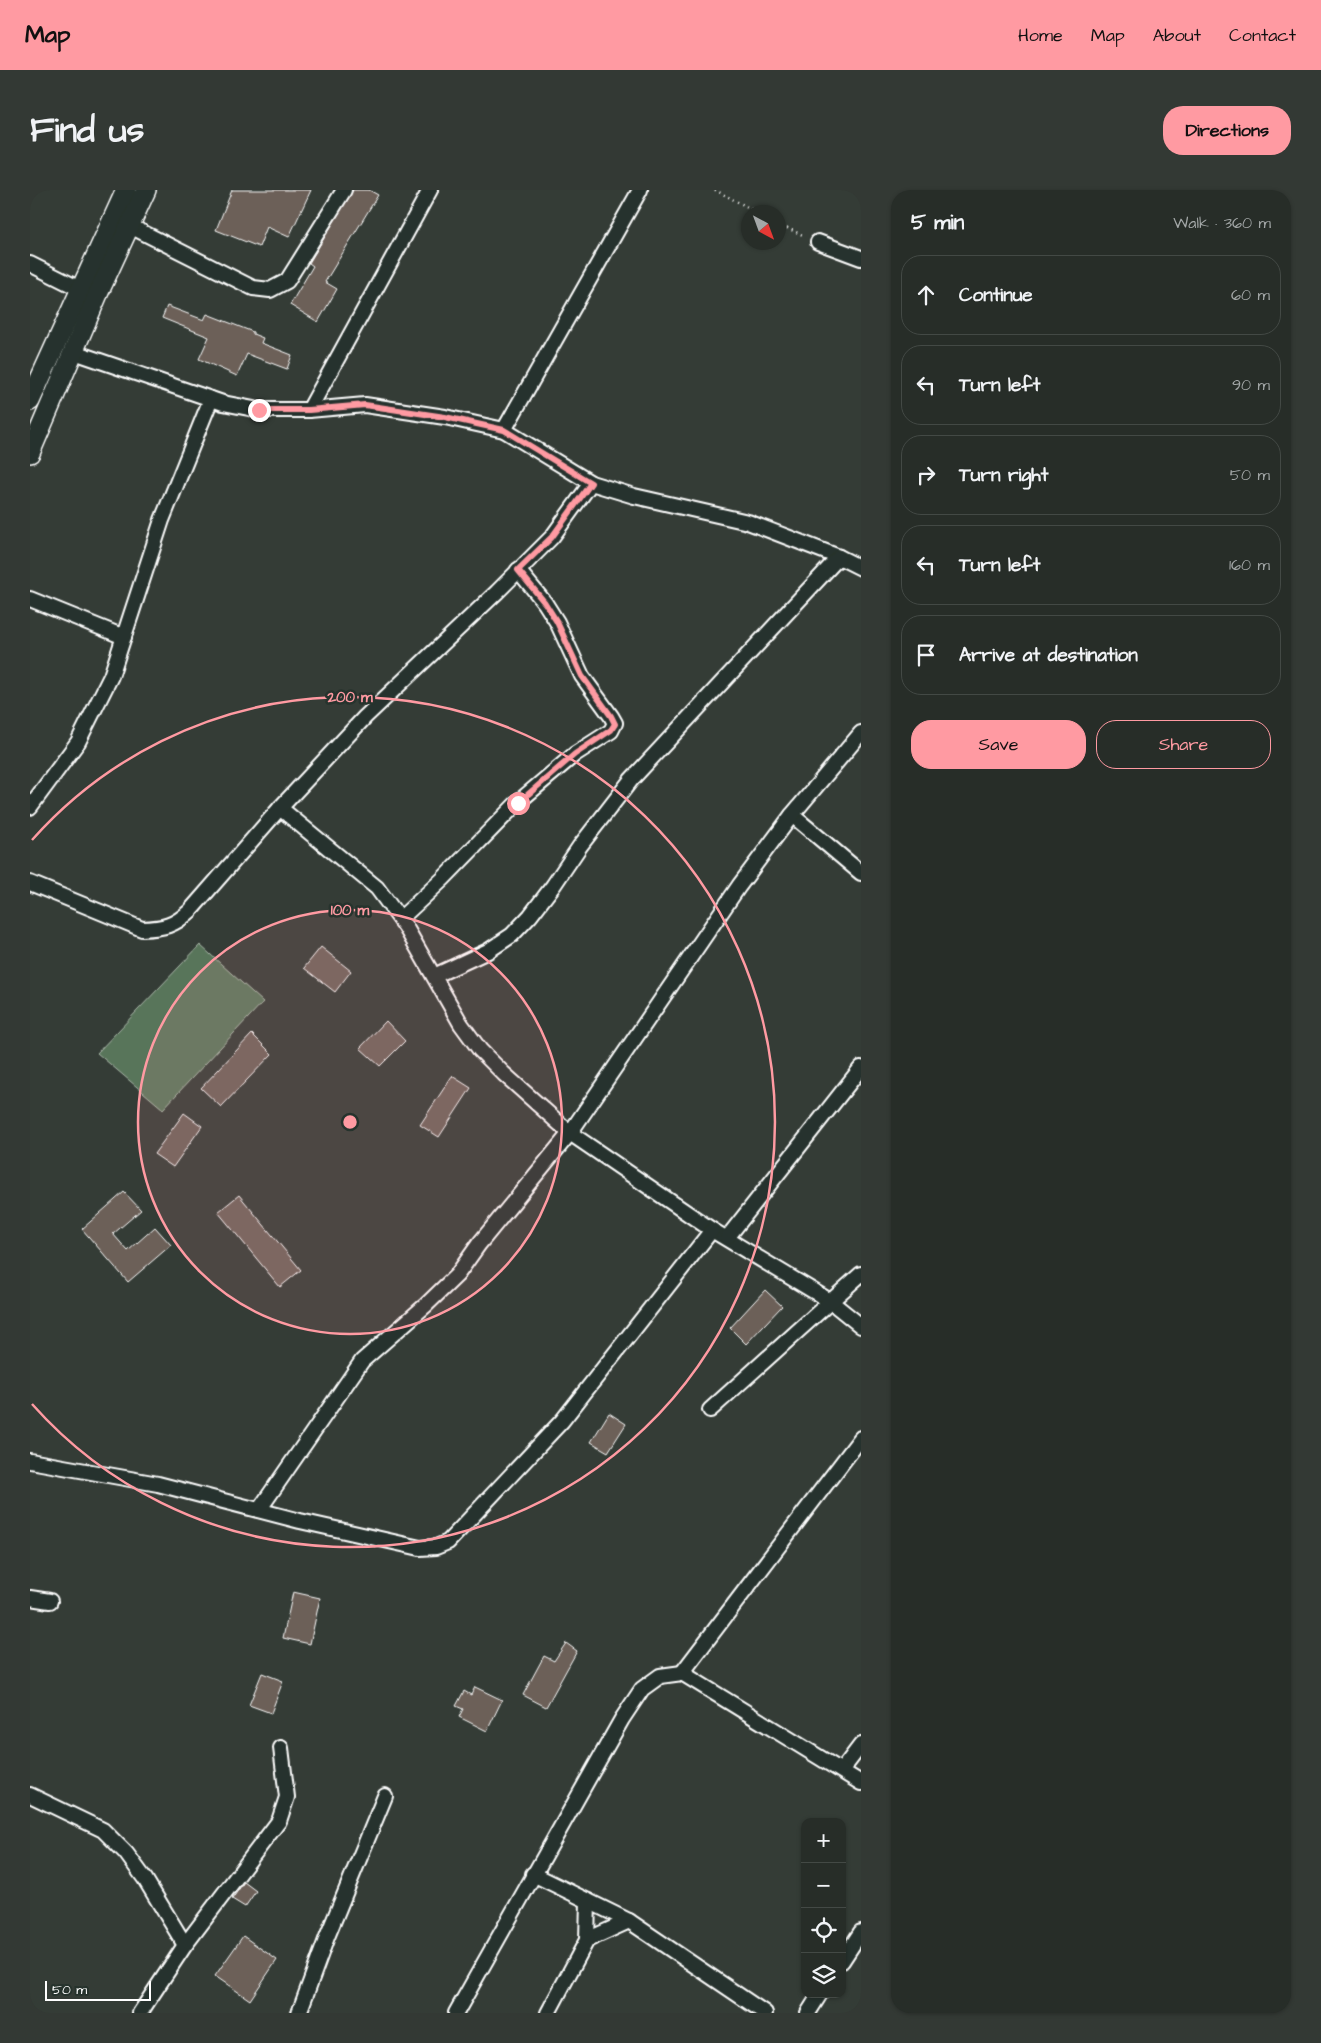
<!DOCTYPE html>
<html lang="en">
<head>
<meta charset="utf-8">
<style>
	body { margin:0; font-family:"Architects Daughter",sans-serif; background:#333934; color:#f1f3f6 }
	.controls { position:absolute; right:15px; bottom:15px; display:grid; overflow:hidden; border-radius:10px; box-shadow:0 1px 4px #0004 }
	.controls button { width:45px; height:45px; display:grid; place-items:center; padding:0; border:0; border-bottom:1px solid #434945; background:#272d28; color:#f1f3f6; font:25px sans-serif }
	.compass { position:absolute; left:711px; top:15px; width:45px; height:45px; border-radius:50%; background:#272d28; box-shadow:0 1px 4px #0004; rotate:139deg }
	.scale { position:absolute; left:15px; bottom:12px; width:106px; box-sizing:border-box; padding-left:5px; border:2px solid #fff; border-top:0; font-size:14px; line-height:18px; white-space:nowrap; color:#fff; -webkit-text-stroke:4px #26332d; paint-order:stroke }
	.stop { position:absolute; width:15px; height:15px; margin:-11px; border:4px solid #ff9aa2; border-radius:50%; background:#fff }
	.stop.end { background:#ff9aa2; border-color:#fff; box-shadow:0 1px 5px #0008 }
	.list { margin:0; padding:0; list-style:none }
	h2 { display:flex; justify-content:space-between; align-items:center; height:65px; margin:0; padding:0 20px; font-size:21px }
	h2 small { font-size:16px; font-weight:400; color:#a4a8a8 }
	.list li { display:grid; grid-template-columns:32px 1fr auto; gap:15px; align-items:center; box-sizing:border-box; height:80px; margin:0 10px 10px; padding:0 10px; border:1px solid #434945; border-radius:20px }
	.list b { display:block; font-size:19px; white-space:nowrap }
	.list em { font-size:16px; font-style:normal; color:#a4a8a8 }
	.actions { display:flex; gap:10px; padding:15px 20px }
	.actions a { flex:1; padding:11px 0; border:1px solid #ff9aa2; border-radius:20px; text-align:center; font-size:18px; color:#ff9aa2 }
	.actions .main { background:#ff9aa2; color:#111 }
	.icon { flex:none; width:28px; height:28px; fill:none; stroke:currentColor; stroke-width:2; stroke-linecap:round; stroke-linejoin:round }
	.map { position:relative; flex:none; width:831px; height:1823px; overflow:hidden; border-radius:20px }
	header { display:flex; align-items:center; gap:30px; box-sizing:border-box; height:70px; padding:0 25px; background:#ff9aa2; color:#111 }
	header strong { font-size:24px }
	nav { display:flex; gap:28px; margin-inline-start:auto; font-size:18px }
	.intro { display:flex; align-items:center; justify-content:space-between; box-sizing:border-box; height:120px; padding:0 30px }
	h1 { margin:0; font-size:35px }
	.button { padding:12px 22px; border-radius:20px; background:#ff9aa2; color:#111; font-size:18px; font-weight:700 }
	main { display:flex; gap:30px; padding:0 30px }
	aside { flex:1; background:#272d28; border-radius:20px; box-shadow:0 1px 4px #0004 }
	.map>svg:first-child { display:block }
	.green { fill:#58745a; stroke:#acbaac }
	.building { fill:#6c6059; stroke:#fff }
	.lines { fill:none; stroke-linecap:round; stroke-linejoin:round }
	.street-casing { stroke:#fff; stroke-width:18 }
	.secondary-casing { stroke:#fff; stroke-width:22 }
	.path { stroke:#fff; stroke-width:2.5; stroke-dasharray:1 4; stroke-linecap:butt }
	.street { stroke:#26332d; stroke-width:14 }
	.secondary { stroke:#26332d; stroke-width:19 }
	.route { stroke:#ff9aa2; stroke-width:6 }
	.ring { fill:none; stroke:#ff9aa2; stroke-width:2.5 }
	.centre { fill:#ff9aa2; stroke:#26332d; stroke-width:2.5 }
	.ring-label { font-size:15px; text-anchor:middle; font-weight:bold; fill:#ff9aa2; stroke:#26332d; stroke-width:5; stroke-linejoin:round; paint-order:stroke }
</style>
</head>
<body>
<header>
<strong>Map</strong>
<nav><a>Home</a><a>Map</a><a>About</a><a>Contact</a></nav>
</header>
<div class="intro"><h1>Find us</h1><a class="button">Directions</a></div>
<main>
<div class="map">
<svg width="831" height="1823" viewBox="0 0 831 1823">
	<rect width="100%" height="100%" fill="#343c36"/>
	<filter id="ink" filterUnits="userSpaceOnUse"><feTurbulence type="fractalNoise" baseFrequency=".02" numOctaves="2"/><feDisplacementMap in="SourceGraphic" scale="10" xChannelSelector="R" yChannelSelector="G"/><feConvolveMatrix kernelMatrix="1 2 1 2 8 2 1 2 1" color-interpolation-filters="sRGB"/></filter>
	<g filter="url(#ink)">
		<polygon class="green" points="170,755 233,812 133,919 67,863"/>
		<g class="building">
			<polygon points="202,0 281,0 259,47 237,37 229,57 186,40"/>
			<polygon points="323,0 339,0 348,5 295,92 307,99 288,132 260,115 283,76 279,73"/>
			<polygon points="137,116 174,130 177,124 223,142 223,144 233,148 231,153 262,165 257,179 217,164 207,186 169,169 179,147 132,128"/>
			<polygon points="291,757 321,781 305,802 274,778"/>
			<polygon points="356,831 375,851 350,876 330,858"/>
			<polygon points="222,844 242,864 191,917 171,898"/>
			<polygon points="422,886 441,898 409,947 390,935"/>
			<polygon points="154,923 172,936 143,977 124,964"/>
			<polygon points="94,1002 111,1020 83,1044 98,1061 125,1037 141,1055 98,1092 52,1039"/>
			<polygon points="209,1005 271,1080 250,1097 188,1022"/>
			<polygon points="735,1100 752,1116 716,1154 700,1138"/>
			<polygon points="579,1223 596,1234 578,1262 561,1252"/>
			<polygon points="263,1402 290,1408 280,1454 253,1448"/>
			<polygon points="536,1453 547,1461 516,1517 493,1505 514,1466 524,1471"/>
			<polygon points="232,1483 253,1491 241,1523 219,1515"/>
			<polygon points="445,1497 472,1510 457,1541 429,1527 433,1519 426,1516 434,1501 441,1505"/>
			<polygon points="214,1692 226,1701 215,1717 202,1709"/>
			<polygon points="213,1746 247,1770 220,1810 185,1786"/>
		</g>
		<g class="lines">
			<g class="street-casing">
				<g id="street">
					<polyline points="100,36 223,98 240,100 257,91 314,0"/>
					<polyline points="788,52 831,68"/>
					<polyline points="0,74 50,99"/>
					<polyline points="44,162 193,213 229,220 279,220 335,215 415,227 474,240 561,293 604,306 718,332 809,367 831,378"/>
					<polyline points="279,220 400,0"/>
					<polyline points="474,240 610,0"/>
					<polyline points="0,409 94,447"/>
					<polyline points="0,617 48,552 81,486 132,330 181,209"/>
					<polyline points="250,618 347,698 375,736 431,834 450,860 474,884 540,943 682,1040 800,1111 831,1136"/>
					<polyline points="762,625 831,683"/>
					<path d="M0,693L112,739C134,738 144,736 160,721L250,618L335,527L467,402L522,347L561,293"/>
					<polyline points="370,729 413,689 487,613 545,564 581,541 585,533 581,526 552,486 527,432 515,413 488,380"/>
					<polyline points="404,786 458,761 482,745 500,726 523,696 550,656 601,590 809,367"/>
					<polyline points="697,1048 831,878"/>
					<polyline points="680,1220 831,1084"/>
					<polyline points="0,1271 128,1294 270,1331 390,1358 406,1357 418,1352 532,1231 682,1040"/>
					<polyline points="229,1320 332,1171 396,1115 427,1085 449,1054 540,943 709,696 762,625 831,543"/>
					<polyline points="0,1408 20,1411"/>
					<polyline points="652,1483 831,1248"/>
					<polyline points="812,1580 831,1555"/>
					<polyline points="0,1605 73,1640 96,1663 115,1689 155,1755"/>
					<polyline points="503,1684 599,1731 735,1823"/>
					<polyline points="557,1750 599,1731"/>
					<polyline points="812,1771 831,1742"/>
					<polyline points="110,1823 155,1755 249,1631 257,1607 251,1558"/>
					<polyline points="269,1823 297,1747 355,1606"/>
					<polyline points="426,1823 592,1529 612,1499 630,1486 652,1483 831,1593"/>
					<polyline points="518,1823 557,1750 558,1711"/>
					<polyline points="778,1823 790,1804"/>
				</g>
			</g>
			<g class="secondary-casing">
				<g id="secondary">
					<polyline points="0,211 96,0"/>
					<polyline points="0,263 68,104 116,0"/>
				</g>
			</g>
			<g class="path">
				<polyline points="685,0 727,22"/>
				<polyline points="748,34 775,46"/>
			</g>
			<use href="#street" class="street"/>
			<use href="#secondary" class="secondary"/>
		</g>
	</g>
	<g class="lines" filter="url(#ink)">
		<polyline class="route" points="229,220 279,220 335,215 415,227 474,240 561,293 522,347 488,380 515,413 527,432 552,486 581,526 585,534 581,540 545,564 488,613"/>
	</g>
	<circle cx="320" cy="932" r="212" fill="#ff9aa2" fill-opacity=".12"/>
	<g class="ring">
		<circle cx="320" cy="932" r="212"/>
		<path d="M2 650A425 425 0 1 1 2 1214"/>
	</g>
	<circle cx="320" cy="932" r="8" class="centre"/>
	<g class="ring-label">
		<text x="320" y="512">200 m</text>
		<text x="320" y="725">100 m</text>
	</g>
</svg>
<div class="controls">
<button>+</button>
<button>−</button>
<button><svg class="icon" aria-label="locate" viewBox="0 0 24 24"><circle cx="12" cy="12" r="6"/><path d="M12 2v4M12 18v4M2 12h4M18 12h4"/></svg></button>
<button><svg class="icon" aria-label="layers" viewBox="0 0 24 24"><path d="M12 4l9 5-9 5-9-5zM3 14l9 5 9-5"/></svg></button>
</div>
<svg class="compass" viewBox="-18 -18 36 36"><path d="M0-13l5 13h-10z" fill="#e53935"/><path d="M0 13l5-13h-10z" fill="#a4a8a8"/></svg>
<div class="scale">50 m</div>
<div class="stop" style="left:488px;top:613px"></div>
<div class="stop end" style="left:229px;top:220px"></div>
</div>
<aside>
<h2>5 min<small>Walk · 360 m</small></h2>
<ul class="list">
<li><svg class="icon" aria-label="ahead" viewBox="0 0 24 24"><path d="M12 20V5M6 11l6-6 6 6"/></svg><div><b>Continue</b></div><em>60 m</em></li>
<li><svg class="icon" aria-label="left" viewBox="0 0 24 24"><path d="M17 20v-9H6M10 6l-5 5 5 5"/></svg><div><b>Turn left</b></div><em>90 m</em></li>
<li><svg class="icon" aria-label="right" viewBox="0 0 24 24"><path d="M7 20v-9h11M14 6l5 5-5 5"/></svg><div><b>Turn right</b></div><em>50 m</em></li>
<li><svg class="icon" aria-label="left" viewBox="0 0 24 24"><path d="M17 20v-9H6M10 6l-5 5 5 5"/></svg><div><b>Turn left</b></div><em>160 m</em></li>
<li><svg class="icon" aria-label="arrive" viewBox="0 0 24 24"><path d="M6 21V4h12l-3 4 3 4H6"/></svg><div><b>Arrive at destination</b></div></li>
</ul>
<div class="actions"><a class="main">Save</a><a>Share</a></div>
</aside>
</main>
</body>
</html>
